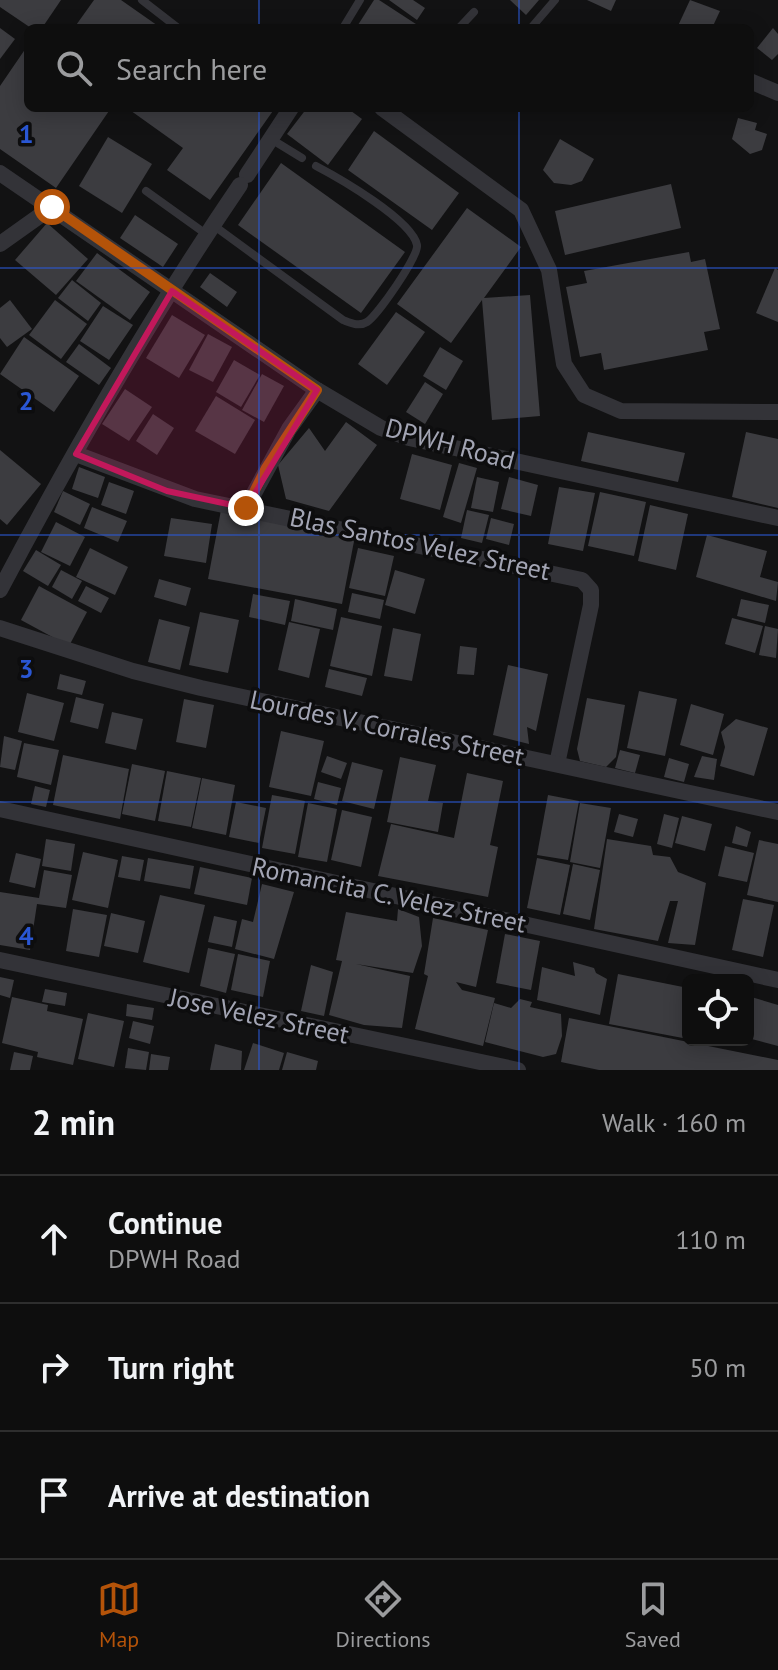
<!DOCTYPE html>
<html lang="en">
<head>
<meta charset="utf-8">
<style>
	body { margin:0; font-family:"PT Sans",sans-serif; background:#171717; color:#f1f3f6 }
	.controls { position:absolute; right:24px; bottom:24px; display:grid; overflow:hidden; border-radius:12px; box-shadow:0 4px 20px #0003 }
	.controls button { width:72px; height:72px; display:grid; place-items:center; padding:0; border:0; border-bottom:2px solid #2e2e2e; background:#0e0e0e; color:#f1f3f6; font:40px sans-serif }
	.stop { position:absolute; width:24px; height:24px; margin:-18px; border:6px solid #b45309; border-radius:50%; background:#fff }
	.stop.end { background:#b45309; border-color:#fff; box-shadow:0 2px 8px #0008 }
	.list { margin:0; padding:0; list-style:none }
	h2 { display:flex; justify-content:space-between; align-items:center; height:104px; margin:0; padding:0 32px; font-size:34px }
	h2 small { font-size:26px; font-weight:400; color:#9b9c9e }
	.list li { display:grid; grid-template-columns:52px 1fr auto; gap:24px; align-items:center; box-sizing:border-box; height:128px; padding:0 32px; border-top:2px solid #2e2e2e }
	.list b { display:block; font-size:30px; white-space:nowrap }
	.list p { margin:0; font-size:26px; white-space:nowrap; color:#9b9c9e }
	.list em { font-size:26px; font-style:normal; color:#9b9c9e }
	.icon { flex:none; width:44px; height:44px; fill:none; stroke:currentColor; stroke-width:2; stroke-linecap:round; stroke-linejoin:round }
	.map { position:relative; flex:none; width:778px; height:1070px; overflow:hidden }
	.search { position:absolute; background:#0e0e0e; box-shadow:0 4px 20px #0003; left:24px; right:24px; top:24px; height:88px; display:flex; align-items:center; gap:20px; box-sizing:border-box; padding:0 28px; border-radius:12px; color:#9b9c9e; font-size:30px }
	.sheet { height:488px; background:#0e0e0e }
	nav { display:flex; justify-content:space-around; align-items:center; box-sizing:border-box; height:112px; border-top:2px solid #2e2e2e; background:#0e0e0e; font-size:22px; color:#9b9c9e }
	nav a { display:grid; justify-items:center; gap:4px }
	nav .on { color:#b45309 }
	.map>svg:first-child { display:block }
	.building { fill:#3c3c40 }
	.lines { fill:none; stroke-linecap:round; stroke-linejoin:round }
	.service { stroke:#333338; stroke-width:8 }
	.minor { stroke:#333338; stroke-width:16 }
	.route { stroke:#b45309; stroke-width:10 }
	.marked { fill:#c2185b; fill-opacity:0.2; stroke:#c2185b; stroke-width:6; stroke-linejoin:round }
	.grid { fill:none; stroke:#2a57d4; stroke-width:2; stroke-opacity:0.55 }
	.labels { text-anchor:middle; stroke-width:7; stroke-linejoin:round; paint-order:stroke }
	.street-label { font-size:26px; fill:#a3a5b4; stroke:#0d0d0e }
	.grid-label { font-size:26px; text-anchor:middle; font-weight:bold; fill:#2a57d4; stroke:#0d0d0e; stroke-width:7; stroke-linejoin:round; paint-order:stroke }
</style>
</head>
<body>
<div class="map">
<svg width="778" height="1070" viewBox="0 0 778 1070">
	<rect width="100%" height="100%" fill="#121213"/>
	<g class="building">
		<polygon points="0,0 61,0 42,28 31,28 0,7"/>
		<polygon points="94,0 121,0 161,28 74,28"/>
		<polygon points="374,0 379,0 422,28 356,28"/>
		<polygon points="389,0 413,0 425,8 417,20"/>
		<polygon points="510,0 539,0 526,15"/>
		<polygon points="587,0 616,0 611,11"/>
		<polygon points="690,0 720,11 712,28 677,28"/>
		<polygon points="0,28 15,39 0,59"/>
		<polygon points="773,28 778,34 778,54 772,60 757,48"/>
		<polygon points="28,45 28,108 111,108 56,188 0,149 0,86"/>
		<polygon points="127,108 275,108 210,200 167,170 183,148"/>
		<polygon points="307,108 347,108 362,119 328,165 287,134"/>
		<polygon points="738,118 757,123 755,130 767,134 762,150 750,154 732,139"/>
		<polygon points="374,131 459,193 432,230 348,170"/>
		<polygon points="108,137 152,164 122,213 79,186"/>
		<polygon points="560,139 594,159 582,181 571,185 554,183 543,170"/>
		<polygon points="281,163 405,252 361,313 238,225"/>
		<polygon points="671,184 681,228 565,255 555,211"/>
		<polygon points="467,208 521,247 484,298 530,295 540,416 492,420 482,300 451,343 397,304"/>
		<polygon points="135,215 178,244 163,267 120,238"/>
		<polygon points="47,223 88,259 56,295 15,260"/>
		<polygon points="689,252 691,262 705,259 720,329 704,332 708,350 604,370 601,353 580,357 566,287 587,283 584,271"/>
		<polygon points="97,253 150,292 130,320 76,281"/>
		<polygon points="775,268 778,270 778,322 756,313"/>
		<polygon points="210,273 237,292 227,307 200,287"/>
		<polygon points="72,280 101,303 88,321 58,298"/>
		<polygon points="10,300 32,329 7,347 0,338 0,308"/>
		<polygon points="55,300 87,324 61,359 29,335"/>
		<polygon points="103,306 133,325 109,360 80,341"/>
		<polygon points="396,312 425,332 387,385 358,364"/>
		<polygon points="172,315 205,335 179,378 146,358"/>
		<polygon points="208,334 232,347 213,382 189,370"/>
		<polygon points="24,337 79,376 54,412 0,374"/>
		<polygon points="79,344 111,368 99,385 66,362"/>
		<polygon points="440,347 463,361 446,390 423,376"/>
		<polygon points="234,360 260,375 241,407 216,392"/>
		<polygon points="262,374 284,386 264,422 242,410"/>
		<polygon points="425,382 443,394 425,424 406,412"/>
		<polygon points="125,389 152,407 129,441 102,424"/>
		<polygon points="216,396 255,420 235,454 195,431"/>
		<polygon points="153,414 174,428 157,455 136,441"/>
		<polygon points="346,422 377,445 329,511 286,499 278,465 309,428 325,451"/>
		<polygon points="588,432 685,453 678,482 581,461"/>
		<polygon points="746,432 778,439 778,508 732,497"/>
		<polygon points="0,450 41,484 7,525 0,519"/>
		<polygon points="412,454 452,465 440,510 400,499"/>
		<polygon points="459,463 477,468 461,523 443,517"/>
		<polygon points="79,467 105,477 98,498 72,489"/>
		<polygon points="477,477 499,482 493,512 471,508"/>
		<polygon points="509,477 538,485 531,516 501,509"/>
		<polygon points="109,482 134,491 126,514 101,505"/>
		<polygon points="559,487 595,493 583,551 548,544"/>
		<polygon points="63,491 90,504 80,525 54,512"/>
		<polygon points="600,492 646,502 634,556 588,546"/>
		<polygon points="650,505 688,514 676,570 638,561"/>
		<polygon points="92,507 127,521 118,542 84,528"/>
		<polygon points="221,510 355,536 342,604 208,579"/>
		<polygon points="467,510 489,515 482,543 461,538"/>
		<polygon points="171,518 212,524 206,563 164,556"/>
		<polygon points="491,518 514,524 509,545 486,539"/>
		<polygon points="56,522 85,537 70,566 41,552"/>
		<polygon points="707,535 767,551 760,577 778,582 776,601 696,577"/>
		<polygon points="90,548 128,567 115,595 76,577"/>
		<polygon points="358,548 394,556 385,596 349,588"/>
		<polygon points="36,550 61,565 48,586 23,571"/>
		<polygon points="61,570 82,581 72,599 52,587"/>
		<polygon points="395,570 425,579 415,614 385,605"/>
		<polygon points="159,579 191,588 186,606 154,597"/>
		<polygon points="39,586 87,612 69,646 21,620"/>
		<polygon points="86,586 109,598 101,613 78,601"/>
		<polygon points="352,593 384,600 380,619 348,612"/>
		<polygon points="253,594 290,601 285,625 249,617"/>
		<polygon points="295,599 337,609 333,630 291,621"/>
		<polygon points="741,599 769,605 765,623 737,616"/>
		<polygon points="200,612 239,620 228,673 189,665"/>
		<polygon points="341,617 382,626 372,676 330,666"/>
		<polygon points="732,618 763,626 755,653 725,644"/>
		<polygon points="159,619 190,627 180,670 148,662"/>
		<polygon points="289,622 320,629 309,678 278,670"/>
		<polygon points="765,626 778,629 776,658 759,655"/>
		<polygon points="393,628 421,634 412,681 384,676"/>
		<polygon points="460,646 477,648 474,675 457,674"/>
		<polygon points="508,665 548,674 536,731 527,727 529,744 493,735"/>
		<polygon points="329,669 367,678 362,696 325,687"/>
		<polygon points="60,674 86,681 82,695 57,689"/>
		<polygon points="639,691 677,699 665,756 627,748"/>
		<polygon points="27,693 64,703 54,741 18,732"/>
		<polygon points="76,697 104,704 98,729 70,722"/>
		<polygon points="587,698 625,705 616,757 606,767 580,761 577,749"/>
		<polygon points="184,699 214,705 206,748 176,742"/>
		<polygon points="691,704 724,714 713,755 680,745"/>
		<polygon points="112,712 143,719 136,750 105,743"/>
		<polygon points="736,719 768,728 754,776 720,766 725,747 721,732"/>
		<polygon points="281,731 324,741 311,796 269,787"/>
		<polygon points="4,736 22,741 15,770 0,767"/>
		<polygon points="24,743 59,750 51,785 17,777"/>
		<polygon points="620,750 640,755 635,773 615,768"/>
		<polygon points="63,755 129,769 120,819 53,805"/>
		<polygon points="327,756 347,763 341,779 321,772"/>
		<polygon points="702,756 717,759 714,780 694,777"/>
		<polygon points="400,757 436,765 428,801 443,803 438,832 387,822"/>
		<polygon points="669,758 689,764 684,782 664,777"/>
		<polygon points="352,762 383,770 374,809 342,801"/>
		<polygon points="132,764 165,771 155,821 122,814"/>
		<polygon points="167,771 201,778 191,827 158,821"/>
		<polygon points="467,773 503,781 490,845 498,847 488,897 378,876 391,824 454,838"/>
		<polygon points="202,778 235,785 226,835 192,828"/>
		<polygon points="318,782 341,788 337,805 314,799"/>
		<polygon points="35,786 50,790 46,807 31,804"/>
		<polygon points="272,795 305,801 295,854 262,848"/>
		<polygon points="548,795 579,801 568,860 537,855"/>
		<polygon points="236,802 266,808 259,843 229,837"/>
		<polygon points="308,803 337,809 327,862 298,857"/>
		<polygon points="580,803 611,808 600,868 570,862"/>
		<polygon points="342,810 372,817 361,867 331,860"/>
		<polygon points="619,814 638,819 633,837 614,832"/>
		<polygon points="664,814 679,818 672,848 657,844"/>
		<polygon points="682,816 712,824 705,851 675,843"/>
		<polygon points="736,826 751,832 747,847 732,843"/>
		<polygon points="46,839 75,844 71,871 42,866"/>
		<polygon points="607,839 651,846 653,855 670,857 678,872 706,883 695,945 668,943 678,901 670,901 658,941 594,929"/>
		<polygon points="759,840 778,844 778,902 747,895"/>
		<polygon points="725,846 754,853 747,882 718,876"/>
		<polygon points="83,852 118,860 108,908 72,900"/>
		<polygon points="16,853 41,859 35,888 9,882"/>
		<polygon points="122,856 144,860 140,881 118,877"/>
		<polygon points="148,858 194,866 190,889 144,881"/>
		<polygon points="537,858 570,865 560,915 527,908"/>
		<polygon points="573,864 600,870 590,920 563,914"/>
		<polygon points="200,867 252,878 247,905 194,894"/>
		<polygon points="44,870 72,875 66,908 37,904 30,950 0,945 0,892 39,898"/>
		<polygon points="262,884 294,892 274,959 235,949 242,919 253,922"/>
		<polygon points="160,895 205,905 189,973 143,962"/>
		<polygon points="743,899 774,905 763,957 732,950"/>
		<polygon points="73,909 107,915 99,957 66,951"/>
		<polygon points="398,909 419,917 422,946 413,973 356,964 410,976 402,1028 364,1025 329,1015 342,961 336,960 346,912 397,921"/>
		<polygon points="111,913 145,921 138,953 104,946"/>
		<polygon points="214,916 237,921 232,947 208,942"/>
		<polygon points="433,918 488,930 476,987 456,982 462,990 495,998 483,1046 415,1029 428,976 424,974"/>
		<polygon points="505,934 540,941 531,990 496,983"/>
		<polygon points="208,948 235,954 226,993 200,986"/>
		<polygon points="238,954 270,961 263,997 231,990"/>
		<polygon points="573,962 594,968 596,973 607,979 600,1015 537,1000 542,967 575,976"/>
		<polygon points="311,965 333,972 324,1016 301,1011"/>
		<polygon points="618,974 688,988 688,1039 609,1024"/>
		<polygon points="0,977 14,980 10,998 0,995"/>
		<polygon points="45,989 67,993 65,1006 42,1002"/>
		<polygon points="748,996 778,1005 778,1046 748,1038"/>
		<polygon points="12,997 48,1005 47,1011 83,1019 73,1065 37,1057 38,1052 2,1043"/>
		<polygon points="520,999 532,1002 530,1007 561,1014 562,1036 556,1054 543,1057 485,1042 494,1003 511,1008"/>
		<polygon points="127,1004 154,1008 152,1020 126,1016"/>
		<polygon points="88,1013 124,1021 114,1067 78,1059"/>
		<polygon points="569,1018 778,1060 778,1070 599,1070 561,1062"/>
		<polygon points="133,1021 154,1026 150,1044 129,1038"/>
		<polygon points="253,1043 284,1053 279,1070 244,1070"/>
		<polygon points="215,1044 242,1051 241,1070 210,1070"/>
		<polygon points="128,1048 149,1052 146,1070 125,1068"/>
		<polygon points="14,1052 33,1056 30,1070 10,1070"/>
		<polygon points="287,1052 318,1061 316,1070 282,1070"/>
		<polygon points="151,1054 170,1057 168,1070 149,1070"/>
	</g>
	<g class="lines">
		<g class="service">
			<polyline points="142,0 178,28"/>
			<polyline points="343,28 360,0"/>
			<polyline points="459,28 474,12"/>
			<polyline points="531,28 555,0"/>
			<polyline points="271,139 302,158"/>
			<polyline points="146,191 206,234"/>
			<path d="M213,225L343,320C351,323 359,327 367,322C377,316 419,256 417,245C412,220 339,178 316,166"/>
		</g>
		<g class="minor">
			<polyline points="750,81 778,93"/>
			<polyline points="382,108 521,210 549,270 564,364 584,395 621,411 778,412"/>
			<polyline points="0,173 317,390 381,428 409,438 778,518"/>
			<polyline points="247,175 291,108"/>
			<polyline points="0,244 52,207"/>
			<polyline points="76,454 195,499 582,580 591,590 591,605 557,764"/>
			<polyline points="246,508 289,429 317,390"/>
			<path d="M0,590C73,452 152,314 240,185"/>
			<polyline points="0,628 133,671 201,688 778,812"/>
			<polyline points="0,809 778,980"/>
			<polyline points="0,960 518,1070"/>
		</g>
	</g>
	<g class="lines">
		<polyline class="route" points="52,207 317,390 266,468 246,508"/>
	</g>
	<path class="marked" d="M172,291L317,390L246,508L167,491L76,454Z"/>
	<path class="grid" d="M259,0V28M519,0V28M259,108V1070M519,108V1070M0,268H778M0,535H778M0,802H778"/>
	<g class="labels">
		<g class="street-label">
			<text transform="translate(450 444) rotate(15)" y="9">DPWH Road</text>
			<text transform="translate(420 544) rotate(12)" y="9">Blas Santos Velez Street</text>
			<text transform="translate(387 728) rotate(12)" y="9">Lourdes V. Corrales Street</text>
			<text transform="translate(389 895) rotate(12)" y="9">Romancita C. Velez Street</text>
			<text transform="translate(259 1016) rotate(12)" y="9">Jose Velez Street</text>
		</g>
	</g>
	<g class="grid-label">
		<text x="26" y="143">1</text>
		<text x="26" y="410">2</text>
		<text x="26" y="678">3</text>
		<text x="26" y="945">4</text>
	</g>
</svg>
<div class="controls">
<button><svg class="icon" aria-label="locate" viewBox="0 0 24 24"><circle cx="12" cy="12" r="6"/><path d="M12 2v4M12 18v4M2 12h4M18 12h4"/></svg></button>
</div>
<div class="stop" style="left:52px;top:207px"></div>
<div class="stop end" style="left:246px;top:508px"></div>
<div class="search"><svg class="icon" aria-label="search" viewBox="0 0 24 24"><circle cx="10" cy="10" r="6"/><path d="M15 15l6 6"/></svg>Search here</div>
</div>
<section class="sheet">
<h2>2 min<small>Walk · 160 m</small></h2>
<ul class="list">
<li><svg class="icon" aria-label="ahead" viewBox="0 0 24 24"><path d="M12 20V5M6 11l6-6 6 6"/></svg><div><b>Continue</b><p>DPWH Road</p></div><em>110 m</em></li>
<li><svg class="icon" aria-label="right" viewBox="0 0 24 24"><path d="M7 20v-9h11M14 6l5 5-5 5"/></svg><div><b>Turn right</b></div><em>50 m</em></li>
<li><svg class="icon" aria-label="arrive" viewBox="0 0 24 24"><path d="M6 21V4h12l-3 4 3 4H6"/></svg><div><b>Arrive at destination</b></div></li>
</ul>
</section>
<nav>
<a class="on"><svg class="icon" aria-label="map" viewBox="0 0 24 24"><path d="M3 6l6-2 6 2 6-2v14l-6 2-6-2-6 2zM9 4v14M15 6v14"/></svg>Map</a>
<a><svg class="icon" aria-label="directions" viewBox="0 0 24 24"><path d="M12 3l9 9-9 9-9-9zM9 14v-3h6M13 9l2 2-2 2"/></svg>Directions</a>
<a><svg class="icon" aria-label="saved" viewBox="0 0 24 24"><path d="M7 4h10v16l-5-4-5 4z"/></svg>Saved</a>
</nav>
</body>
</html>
